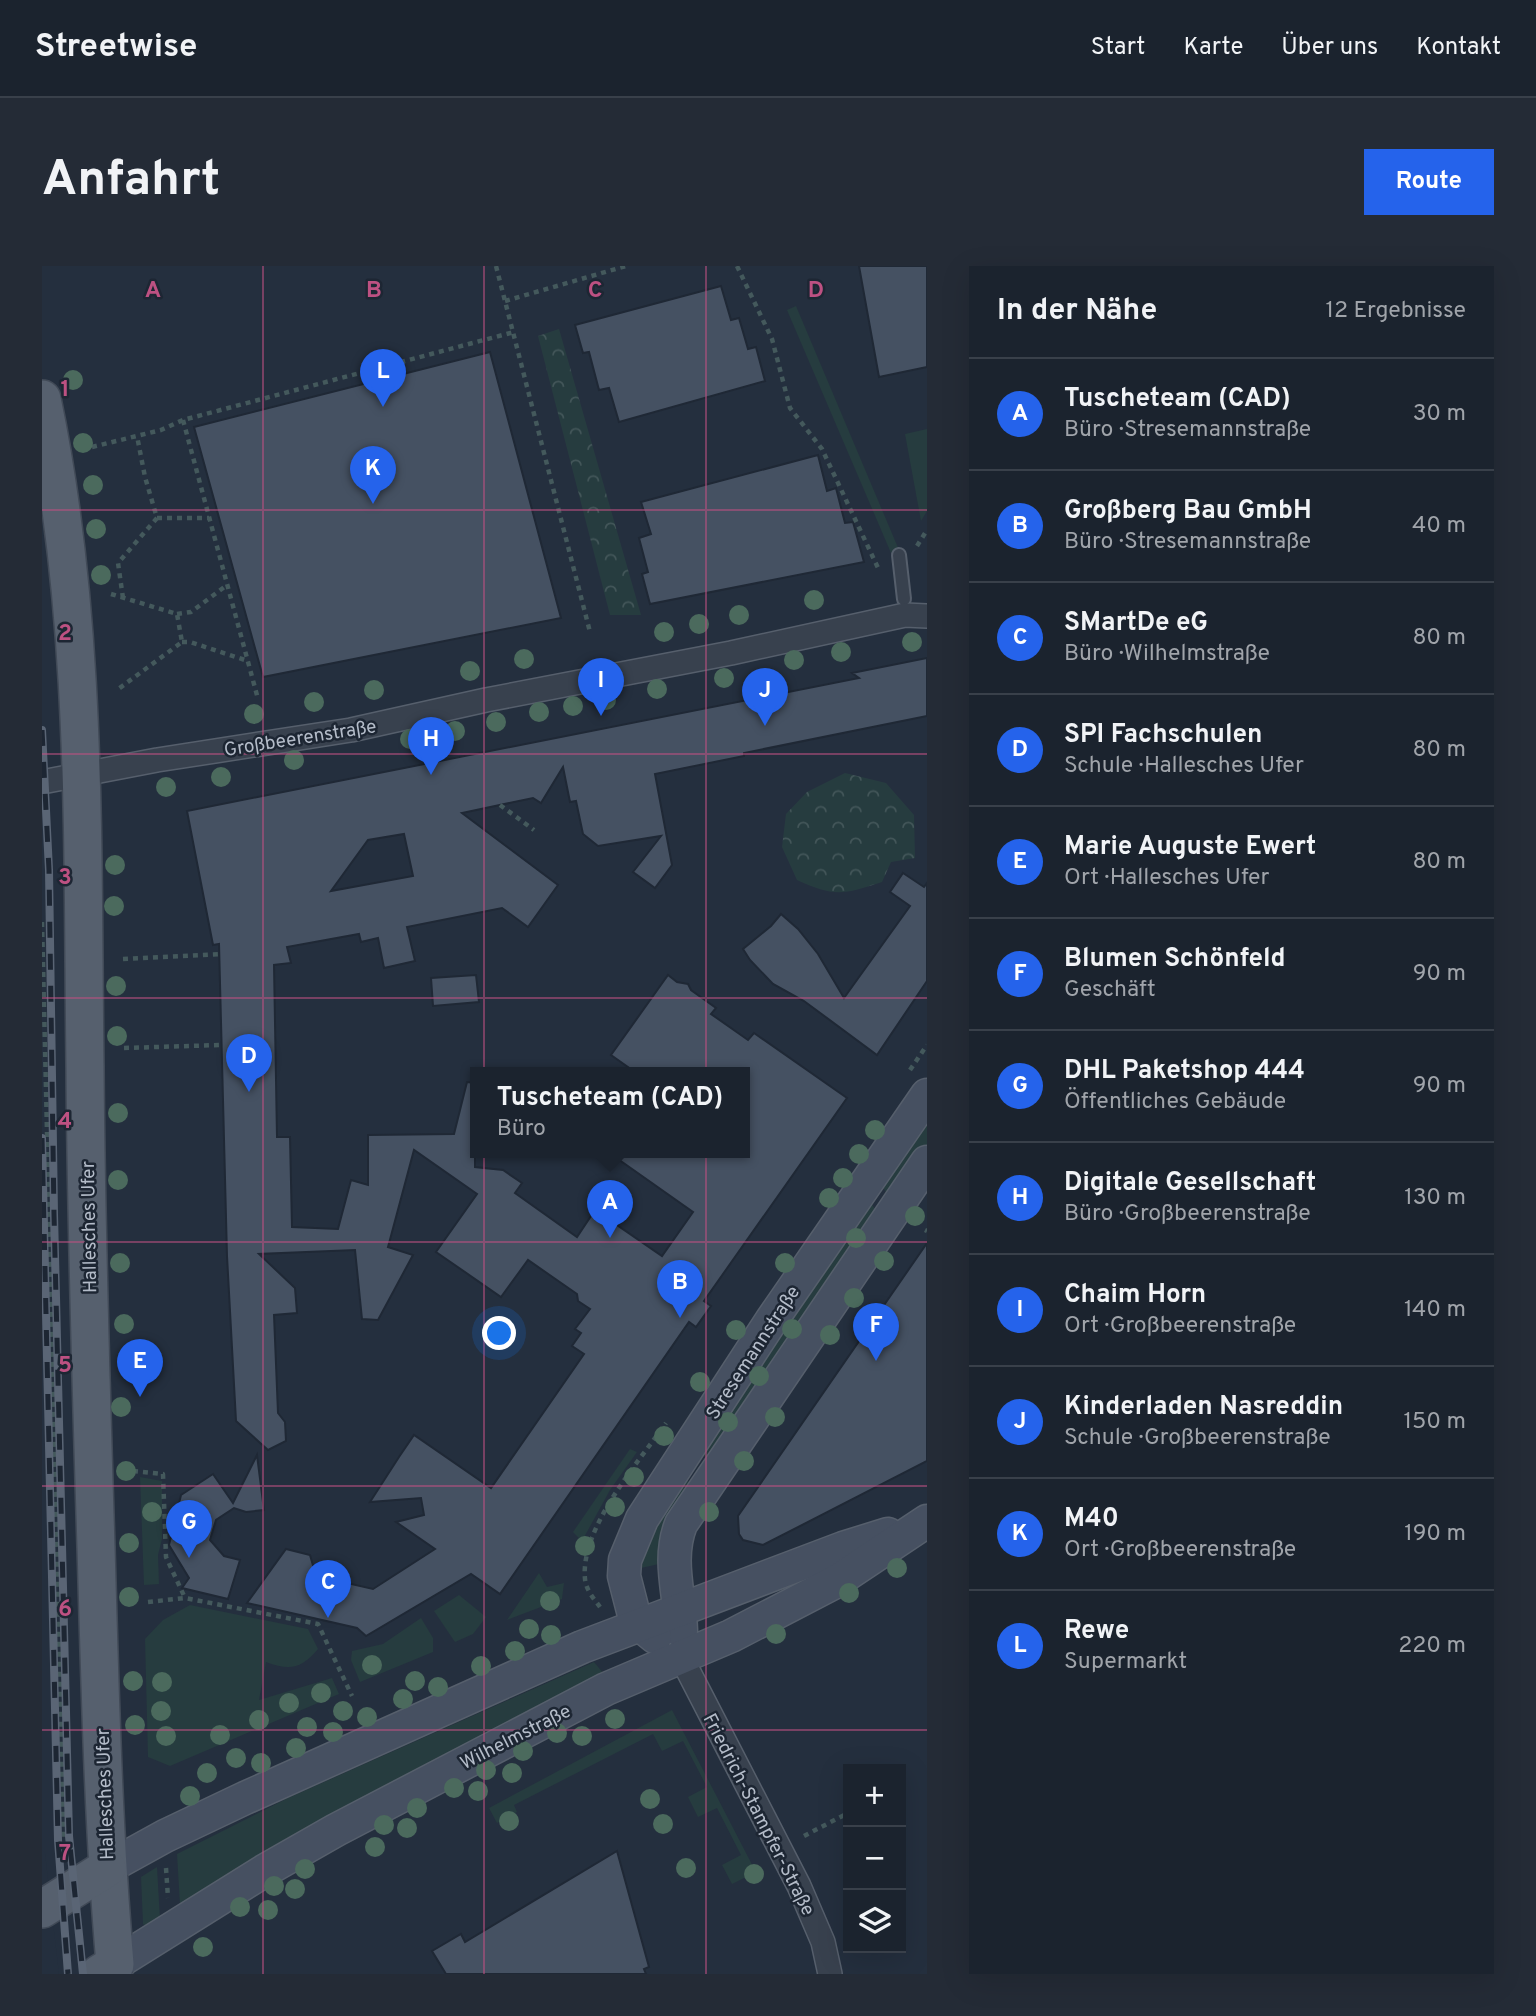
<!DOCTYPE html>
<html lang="de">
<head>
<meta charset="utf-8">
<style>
	body { margin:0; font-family:Overpass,sans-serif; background:#242b36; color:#f1f3f6 }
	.controls { position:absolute; right:21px; bottom:21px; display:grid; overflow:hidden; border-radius:0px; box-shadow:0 7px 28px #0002 }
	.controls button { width:63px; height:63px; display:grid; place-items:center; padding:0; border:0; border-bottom:2px solid #39404a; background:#1b232e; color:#f1f3f6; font:35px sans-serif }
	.you { position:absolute; left:458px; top:1068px; width:24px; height:24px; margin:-18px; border:5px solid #fff; border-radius:50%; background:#1a73e8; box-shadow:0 0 0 10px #1a73e833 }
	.badge { display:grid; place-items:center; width:46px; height:46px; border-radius:50%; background:#2563eb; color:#fff; font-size:23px; font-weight:700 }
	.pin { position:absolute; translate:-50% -58px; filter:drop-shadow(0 2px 4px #0008) }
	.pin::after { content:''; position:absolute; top:37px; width:24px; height:21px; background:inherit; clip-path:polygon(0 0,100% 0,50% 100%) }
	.popup { position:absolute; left:428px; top:801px; width:280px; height:91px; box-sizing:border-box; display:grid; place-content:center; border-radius:0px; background:#1b232e; filter:drop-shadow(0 2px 5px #0005); font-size:23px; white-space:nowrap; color:#a0a4aa }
	.popup b { font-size:26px; color:#f1f3f6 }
	.popup::after { content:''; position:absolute; left:50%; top:100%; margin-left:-14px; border:14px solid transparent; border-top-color:#1b232e }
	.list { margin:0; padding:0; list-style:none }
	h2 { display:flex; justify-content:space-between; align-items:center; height:91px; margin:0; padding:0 28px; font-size:30px }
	h2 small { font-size:23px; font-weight:400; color:#a0a4aa }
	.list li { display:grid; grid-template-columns:46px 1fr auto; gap:21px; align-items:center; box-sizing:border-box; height:112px; padding:0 28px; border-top:2px solid #39404a }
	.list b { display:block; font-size:26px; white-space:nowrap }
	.list p { margin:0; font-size:23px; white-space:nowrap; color:#a0a4aa }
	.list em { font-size:23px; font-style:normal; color:#a0a4aa }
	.icon { flex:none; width:38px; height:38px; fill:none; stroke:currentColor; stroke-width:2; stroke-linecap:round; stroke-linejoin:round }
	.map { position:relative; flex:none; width:885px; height:1708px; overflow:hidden; border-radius:0px }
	header { display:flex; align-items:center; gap:42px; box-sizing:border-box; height:98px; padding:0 35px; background:#1b232e; border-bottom:2px solid #39404a }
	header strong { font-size:33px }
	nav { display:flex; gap:38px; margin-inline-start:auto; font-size:24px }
	.intro { display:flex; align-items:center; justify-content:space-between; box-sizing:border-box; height:168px; padding:0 42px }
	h1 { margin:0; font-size:49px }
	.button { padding:18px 32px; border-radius:0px; background:#2563eb; color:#fff; font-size:24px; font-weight:700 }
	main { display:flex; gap:42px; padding:0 42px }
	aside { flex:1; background:#1b232e; border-radius:0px; box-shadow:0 7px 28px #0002 }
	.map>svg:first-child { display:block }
	.green { fill:#263c3f }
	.park { fill:url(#park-crowns) }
	.pier { fill:#242f3e }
	.building { fill:#455162; stroke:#1f2835; stroke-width:2; fill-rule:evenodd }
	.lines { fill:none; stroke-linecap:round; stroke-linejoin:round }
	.lane-casing { stroke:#565f6c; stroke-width:16 }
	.street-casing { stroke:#565f6c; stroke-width:26 }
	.secondary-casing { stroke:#565f6c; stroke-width:35 }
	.primary-casing { stroke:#414a57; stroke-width:40 }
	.path { stroke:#44595c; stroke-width:4.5; stroke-dasharray:5 5; stroke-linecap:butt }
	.lane { stroke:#38414e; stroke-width:12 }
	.street { stroke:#38414e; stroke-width:23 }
	.secondary { stroke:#465061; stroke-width:32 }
	.primary { stroke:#56606e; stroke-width:37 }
	.rail-casing { stroke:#5a6575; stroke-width:8 }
	.rail { stroke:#1d2633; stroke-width:5; stroke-dasharray:16; stroke-linecap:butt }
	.tree { fill:#4b6a5d }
	.grid { fill:none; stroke:#bd5182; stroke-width:2; stroke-opacity:0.55 }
	.labels { text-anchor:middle; stroke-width:5; stroke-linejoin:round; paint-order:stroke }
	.street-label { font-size:19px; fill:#b4bcc9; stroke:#1d2633 }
	.grid-label { font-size:23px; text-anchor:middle; font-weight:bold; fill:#bd5182; stroke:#1d2633; stroke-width:5; stroke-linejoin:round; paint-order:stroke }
</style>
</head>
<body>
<header>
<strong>Streetwise</strong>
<nav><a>Start</a><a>Karte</a><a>Über uns</a><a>Kontakt</a></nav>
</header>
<div class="intro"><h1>Anfahrt</h1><a class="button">Route</a></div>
<main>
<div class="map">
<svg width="885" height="1708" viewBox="0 0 885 1708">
	<defs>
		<pattern id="park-crowns" width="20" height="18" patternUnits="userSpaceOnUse" patternTransform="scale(1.75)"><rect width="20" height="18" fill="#263c3f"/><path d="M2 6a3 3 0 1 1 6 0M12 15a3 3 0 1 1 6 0" fill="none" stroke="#435659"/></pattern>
	</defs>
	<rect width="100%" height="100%" fill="#242f3e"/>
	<g class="green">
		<polygon points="754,40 857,284 849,287 745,44"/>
		<polygon points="885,163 885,245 879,255 863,168"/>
		<polygon points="885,842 885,878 848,933 836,913"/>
		<polygon points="825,931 837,949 667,1193 660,1189 673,1171 705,1102"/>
		<polygon points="588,1183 595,1186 568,1224 540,1275 531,1266"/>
		<polygon points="98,1211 120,1215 120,1273 116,1289 117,1318 102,1319"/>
		<polygon points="643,1213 649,1217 617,1298 599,1302 607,1271"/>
		<polygon points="497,1307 505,1321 522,1317 520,1333 465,1354"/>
		<polygon points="417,1329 444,1351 431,1368 413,1376 392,1345"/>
		<path d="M148,1339L266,1363L276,1383C259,1403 248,1405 224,1396L217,1434L290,1412L297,1428L128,1500L106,1491L103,1373L121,1354Z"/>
		<polygon points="379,1352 391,1372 391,1386 318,1416 309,1394 310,1385 341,1378"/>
		<polygon points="552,1396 562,1408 138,1639 135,1588 246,1532"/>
		<polygon points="630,1444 718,1614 713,1617 708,1609 690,1618 680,1599 699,1589 675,1542 656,1551 646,1531 665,1521 641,1475 620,1485 611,1468 472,1539 475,1546 455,1557 447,1542"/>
		<polygon points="115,1601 118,1653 105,1661 101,1658 99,1611"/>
	</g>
	<g class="park">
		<polygon points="517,63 599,349 568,349 496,70"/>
		<path d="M803,507L844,517L872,549L873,592L849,596L840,616C801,629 792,631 755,614L740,581L744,548L765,526Z"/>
	</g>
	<polygon class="pier" points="0,1584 3,1587 17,1708 0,1708"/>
	<g class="building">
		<polygon points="817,0 885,0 885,101 837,111"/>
		<polygon points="679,20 689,54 697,52 706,83 714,81 723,115 577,156 567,122 557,124 547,86 541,87 533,59"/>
		<polygon points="448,86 519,352 221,411 152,161"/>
		<polygon points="776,189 785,225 794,222 803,257 811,256 822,296 608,338 600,308 606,306 597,272 609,268 599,236"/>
		<path d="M885,392V450L702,487V490L613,508L630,599L613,622L591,606L619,570L556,580L541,568L534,535L528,536L521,501L499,537L491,532L420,547L516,619L486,661L460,642L365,661L373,695L342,702L336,672L319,676L317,668L245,681L249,697L232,699L235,871H248L250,961L296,963L309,914L326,919V869L412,868L425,816L433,817V901L461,904L480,917L473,927L535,971L553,944L620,990L651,946L566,886H703V806H593L569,789L626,709L635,716L646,718L649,724L674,742L669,748L706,774L712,767L805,832L662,1035L669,1040L654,1061L647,1056L458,1328L429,1308L324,1370L315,1362L205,1337L244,1283L268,1289L274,1310L331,1323L393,1283L354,1256L382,1249L379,1232L328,1236L357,1191L372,1169L449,1222L542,1088L530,1080L539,1067L533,1063L548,1043L536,1035L535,1028L486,994L459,1031L394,986L435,928L372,884L346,981L371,989L336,1054L320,1053L313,984L217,988L253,1022L255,1047L232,1049L236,1147L243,1156L244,1175L226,1184L194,1155L185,990L177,678L171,679L145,545L817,412L810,407ZM362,568L371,610L289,625L326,574Z"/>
		<polygon points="861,607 882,621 885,617 885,715 835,789 762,735 731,718 708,694 701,683 729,660 739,648 756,663 776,688 802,732 868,640 848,626"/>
		<polygon points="434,709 437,736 391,740 389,712"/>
		<polygon points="885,977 885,1195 721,1279 701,1274 697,1268 696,1250"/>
		<polygon points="215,1189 222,1244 204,1246 192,1242 174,1254 168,1274 182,1290 198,1294 186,1333 140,1322 147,1312 127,1279 139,1229 171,1208 191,1237"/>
		<polygon points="575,1585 607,1701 602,1703 604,1708 404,1708 390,1685 419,1668 423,1676"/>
	</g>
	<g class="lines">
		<g class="lane-casing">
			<polyline id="lane" points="857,289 862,333"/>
		</g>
		<g class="street-casing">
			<g id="street">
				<polyline points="0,516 115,494 309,464 444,434 689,387 863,349 885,350"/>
				<polyline points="639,1391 757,1620 781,1676 788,1708"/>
			</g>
		</g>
		<g class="secondary-casing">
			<g id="secondary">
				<path d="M639,1365C638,1327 625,1294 639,1258L885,896"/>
				<polyline points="613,1371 597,1358 592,1349 582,1310 583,1294 600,1253 729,1055 885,829"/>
				<polyline points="65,1602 123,1570 203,1532 540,1381 801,1282 846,1268"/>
				<polyline points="74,1708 73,1698 222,1605 294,1564 564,1423 689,1370 795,1315 885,1255"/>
			</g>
		</g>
		<g class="primary-casing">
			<g id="primary">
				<path d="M0,133C46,353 40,577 43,800C44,960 49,1120 54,1281C58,1420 61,1559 73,1698L57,1708"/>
				<polyline points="0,1643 65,1602"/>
			</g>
		</g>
		<g class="path">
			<polyline points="454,0 548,366"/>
			<polyline points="695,0 730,73 748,142 780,183 837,304"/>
			<polyline points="463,35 584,0"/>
			<polyline points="141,154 216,433"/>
			<polyline points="50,181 119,164 141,154 472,66"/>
			<polyline points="115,252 167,252"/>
			<polyline points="875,280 885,264"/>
			<polyline points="69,328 135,348 140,376 75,424"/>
			<polyline points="81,332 76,297 115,252 103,211 95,170"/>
			<polyline points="135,348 149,346 185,319"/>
			<polyline points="140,376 148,376 206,395"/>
			<polyline points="458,539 492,564"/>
			<polyline points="0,656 22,1581"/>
			<polyline points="81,693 179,688"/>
			<polyline points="82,782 179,779"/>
			<polyline points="868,804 885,779"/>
			<polyline points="883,964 885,965"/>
			<polyline points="91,1205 121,1208 124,1291 143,1332"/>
			<polyline points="106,1336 143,1332 276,1358 310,1430"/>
			<path d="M558,1341C552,1333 544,1324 543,1313C538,1262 596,1197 624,1157"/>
			<polyline points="762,1570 806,1547"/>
			<polyline points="124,1602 126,1632"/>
		</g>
		<use href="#lane" class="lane"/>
		<use href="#street" class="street"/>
		<use href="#secondary" class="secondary"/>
		<use href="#primary" class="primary"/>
		<g class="rail-casing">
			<g id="rail">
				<polyline points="0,464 7,604 12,948 27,1570 41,1708"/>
				<polyline points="0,872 16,1574 26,1708"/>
			</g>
		</g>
		<use href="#rail" class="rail"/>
	</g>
	<g class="tree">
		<circle cx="31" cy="114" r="10"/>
		<circle cx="41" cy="177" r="10"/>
		<circle cx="51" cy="219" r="10"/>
		<circle cx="54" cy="263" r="10"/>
		<circle cx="59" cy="309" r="10"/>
		<circle cx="772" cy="334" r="10"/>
		<circle cx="697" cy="349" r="10"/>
		<circle cx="657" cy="358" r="10"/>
		<circle cx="622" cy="366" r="10"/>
		<circle cx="870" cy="376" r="10"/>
		<circle cx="799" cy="386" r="10"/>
		<circle cx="482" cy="393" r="10"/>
		<circle cx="752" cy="394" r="10"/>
		<circle cx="428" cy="405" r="10"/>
		<circle cx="682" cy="412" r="10"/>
		<circle cx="615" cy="423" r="10"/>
		<circle cx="332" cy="424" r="10"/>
		<circle cx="564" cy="434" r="10"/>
		<circle cx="272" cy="436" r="10"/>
		<circle cx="531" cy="440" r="10"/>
		<circle cx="497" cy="446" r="10"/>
		<circle cx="212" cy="448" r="10"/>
		<circle cx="454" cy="456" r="10"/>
		<circle cx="413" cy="465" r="10"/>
		<circle cx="368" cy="473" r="10"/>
		<circle cx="252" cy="494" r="10"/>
		<circle cx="179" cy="511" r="10"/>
		<circle cx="124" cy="521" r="10"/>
		<circle cx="73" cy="599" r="10"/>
		<circle cx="72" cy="640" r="10"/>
		<circle cx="74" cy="720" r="10"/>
		<circle cx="75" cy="770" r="10"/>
		<circle cx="76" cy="847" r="10"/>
		<circle cx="833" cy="864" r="10"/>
		<circle cx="817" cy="888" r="10"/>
		<circle cx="801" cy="912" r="10"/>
		<circle cx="76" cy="914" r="10"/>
		<circle cx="787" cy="932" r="10"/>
		<circle cx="873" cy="950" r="10"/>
		<circle cx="814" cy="972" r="10"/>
		<circle cx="842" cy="995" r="10"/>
		<circle cx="78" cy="997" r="10"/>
		<circle cx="743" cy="997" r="10"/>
		<circle cx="812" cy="1032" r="10"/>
		<circle cx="82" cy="1058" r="10"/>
		<circle cx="750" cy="1063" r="10"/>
		<circle cx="694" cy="1064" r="10"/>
		<circle cx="788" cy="1069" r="10"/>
		<circle cx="717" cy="1110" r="10"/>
		<circle cx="658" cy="1116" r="10"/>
		<circle cx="79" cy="1141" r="10"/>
		<circle cx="733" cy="1151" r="10"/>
		<circle cx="686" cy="1156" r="10"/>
		<circle cx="622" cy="1170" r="10"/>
		<circle cx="702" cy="1195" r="10"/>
		<circle cx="84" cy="1205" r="10"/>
		<circle cx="592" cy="1211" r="10"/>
		<circle cx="573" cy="1241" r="10"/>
		<circle cx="110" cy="1246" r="10"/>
		<circle cx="667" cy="1246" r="10"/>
		<circle cx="87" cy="1277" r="10"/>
		<circle cx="543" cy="1280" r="10"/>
		<circle cx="855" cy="1302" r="10"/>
		<circle cx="807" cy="1327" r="10"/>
		<circle cx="87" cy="1331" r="10"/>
		<circle cx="508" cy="1335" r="10"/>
		<circle cx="487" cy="1363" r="10"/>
		<circle cx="734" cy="1368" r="10"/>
		<circle cx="509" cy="1369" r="10"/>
		<circle cx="473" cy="1385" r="10"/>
		<circle cx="330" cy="1399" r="10"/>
		<circle cx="439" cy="1400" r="10"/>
		<circle cx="91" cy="1415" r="10"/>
		<circle cx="373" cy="1415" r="10"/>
		<circle cx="120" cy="1416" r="10"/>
		<circle cx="396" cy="1421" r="10"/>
		<circle cx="279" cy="1427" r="10"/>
		<circle cx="361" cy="1433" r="10"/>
		<circle cx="247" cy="1437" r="10"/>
		<circle cx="119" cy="1445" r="10"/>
		<circle cx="301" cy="1445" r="10"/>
		<circle cx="325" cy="1451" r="10"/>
		<circle cx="573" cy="1453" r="10"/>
		<circle cx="217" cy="1454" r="10"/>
		<circle cx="93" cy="1459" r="10"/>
		<circle cx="265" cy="1461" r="10"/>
		<circle cx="291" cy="1466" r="10"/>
		<circle cx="515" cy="1467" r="10"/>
		<circle cx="178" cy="1469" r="10"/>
		<circle cx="124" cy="1470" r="10"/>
		<circle cx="540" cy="1470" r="10"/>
		<circle cx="254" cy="1482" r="10"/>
		<circle cx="481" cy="1485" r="10"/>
		<circle cx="194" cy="1492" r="10"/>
		<circle cx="219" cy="1497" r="10"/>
		<circle cx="444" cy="1504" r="10"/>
		<circle cx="165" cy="1507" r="10"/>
		<circle cx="470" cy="1507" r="10"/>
		<circle cx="412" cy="1522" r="10"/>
		<circle cx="436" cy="1525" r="10"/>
		<circle cx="148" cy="1530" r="10"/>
		<circle cx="608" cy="1533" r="10"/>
		<circle cx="375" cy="1542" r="10"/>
		<circle cx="467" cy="1555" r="10"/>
		<circle cx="621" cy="1558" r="10"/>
		<circle cx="342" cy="1559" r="10"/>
		<circle cx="365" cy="1562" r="10"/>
		<circle cx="333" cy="1581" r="10"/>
		<circle cx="644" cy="1602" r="10"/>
		<circle cx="263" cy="1603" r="10"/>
		<circle cx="712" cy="1608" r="10"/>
		<circle cx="232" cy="1620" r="10"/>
		<circle cx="253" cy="1623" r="10"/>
		<circle cx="198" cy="1641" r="10"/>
		<circle cx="226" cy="1644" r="10"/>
		<circle cx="161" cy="1681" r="10"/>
	</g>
	<path class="grid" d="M221,0V1708M442,0V1708M664,0V1708M0,244H885M0,488H885M0,732H885M0,976H885M0,1220H885M0,1464H885"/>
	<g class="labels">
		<g class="street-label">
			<text transform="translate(258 471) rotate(-9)" y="7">Großbeerenstraße</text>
			<text transform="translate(46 961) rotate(-91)" y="7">Hallesches Ufer</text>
			<text transform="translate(710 1086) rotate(-57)" y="7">Stresemannstraße</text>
			<text transform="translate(473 1470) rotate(-27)" y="7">Wilhelmstraße</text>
			<text transform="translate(62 1528) rotate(-92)" y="7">Hallesches Ufer</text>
			<text transform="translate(718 1548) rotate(63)" y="7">Friedrich-Stampfer-Straße</text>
		</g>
	</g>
	<g class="grid-label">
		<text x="111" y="31">A</text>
		<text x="332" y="31">B</text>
		<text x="553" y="31">C</text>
		<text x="774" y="31">D</text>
		<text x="23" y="130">1</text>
		<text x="23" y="374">2</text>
		<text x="23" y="618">3</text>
		<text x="23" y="862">4</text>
		<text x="23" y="1106">5</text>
		<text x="23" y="1350">6</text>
		<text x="23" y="1594">7</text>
	</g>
</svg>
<div class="controls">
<button>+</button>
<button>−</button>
<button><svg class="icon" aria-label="layers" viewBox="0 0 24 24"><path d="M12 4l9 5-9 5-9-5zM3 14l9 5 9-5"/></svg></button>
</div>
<div class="you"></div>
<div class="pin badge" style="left:568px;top:972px">A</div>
<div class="popup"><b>Tuscheteam (CAD)</b>Büro</div>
<div class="pin badge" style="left:638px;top:1052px">B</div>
<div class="pin badge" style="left:286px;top:1352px">C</div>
<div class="pin badge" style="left:207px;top:826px">D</div>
<div class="pin badge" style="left:98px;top:1131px">E</div>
<div class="pin badge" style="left:834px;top:1095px">F</div>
<div class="pin badge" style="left:147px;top:1292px">G</div>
<div class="pin badge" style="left:389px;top:509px">H</div>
<div class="pin badge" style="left:559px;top:450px">I</div>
<div class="pin badge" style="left:723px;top:460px">J</div>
<div class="pin badge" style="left:331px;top:238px">K</div>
<div class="pin badge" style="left:341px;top:141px">L</div>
</div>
<aside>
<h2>In der Nähe<small>12 Ergebnisse</small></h2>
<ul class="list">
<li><span class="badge">A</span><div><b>Tuscheteam (CAD)</b><p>Büro · Stresemannstraße</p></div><em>30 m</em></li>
<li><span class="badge">B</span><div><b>Großberg Bau GmbH</b><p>Büro · Stresemannstraße</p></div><em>40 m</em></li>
<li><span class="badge">C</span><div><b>SMartDe eG</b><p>Büro · Wilhelmstraße</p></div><em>80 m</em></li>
<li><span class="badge">D</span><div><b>SPI Fachschulen</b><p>Schule · Hallesches Ufer</p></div><em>80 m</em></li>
<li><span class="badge">E</span><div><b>Marie Auguste Ewert</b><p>Ort · Hallesches Ufer</p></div><em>80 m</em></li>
<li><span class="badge">F</span><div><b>Blumen Schönfeld</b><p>Geschäft</p></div><em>90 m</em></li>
<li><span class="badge">G</span><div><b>DHL Paketshop 444</b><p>Öffentliches Gebäude</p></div><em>90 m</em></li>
<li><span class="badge">H</span><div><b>Digitale Gesellschaft</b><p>Büro · Großbeerenstraße</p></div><em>130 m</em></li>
<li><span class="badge">I</span><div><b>Chaim Horn</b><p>Ort · Großbeerenstraße</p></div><em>140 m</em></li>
<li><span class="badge">J</span><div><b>Kinderladen Nasreddin</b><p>Schule · Großbeerenstraße</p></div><em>150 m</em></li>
<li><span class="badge">K</span><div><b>M40</b><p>Ort · Großbeerenstraße</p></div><em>190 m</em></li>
<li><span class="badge">L</span><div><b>Rewe</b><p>Supermarkt</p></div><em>220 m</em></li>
</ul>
</aside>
</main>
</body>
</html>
